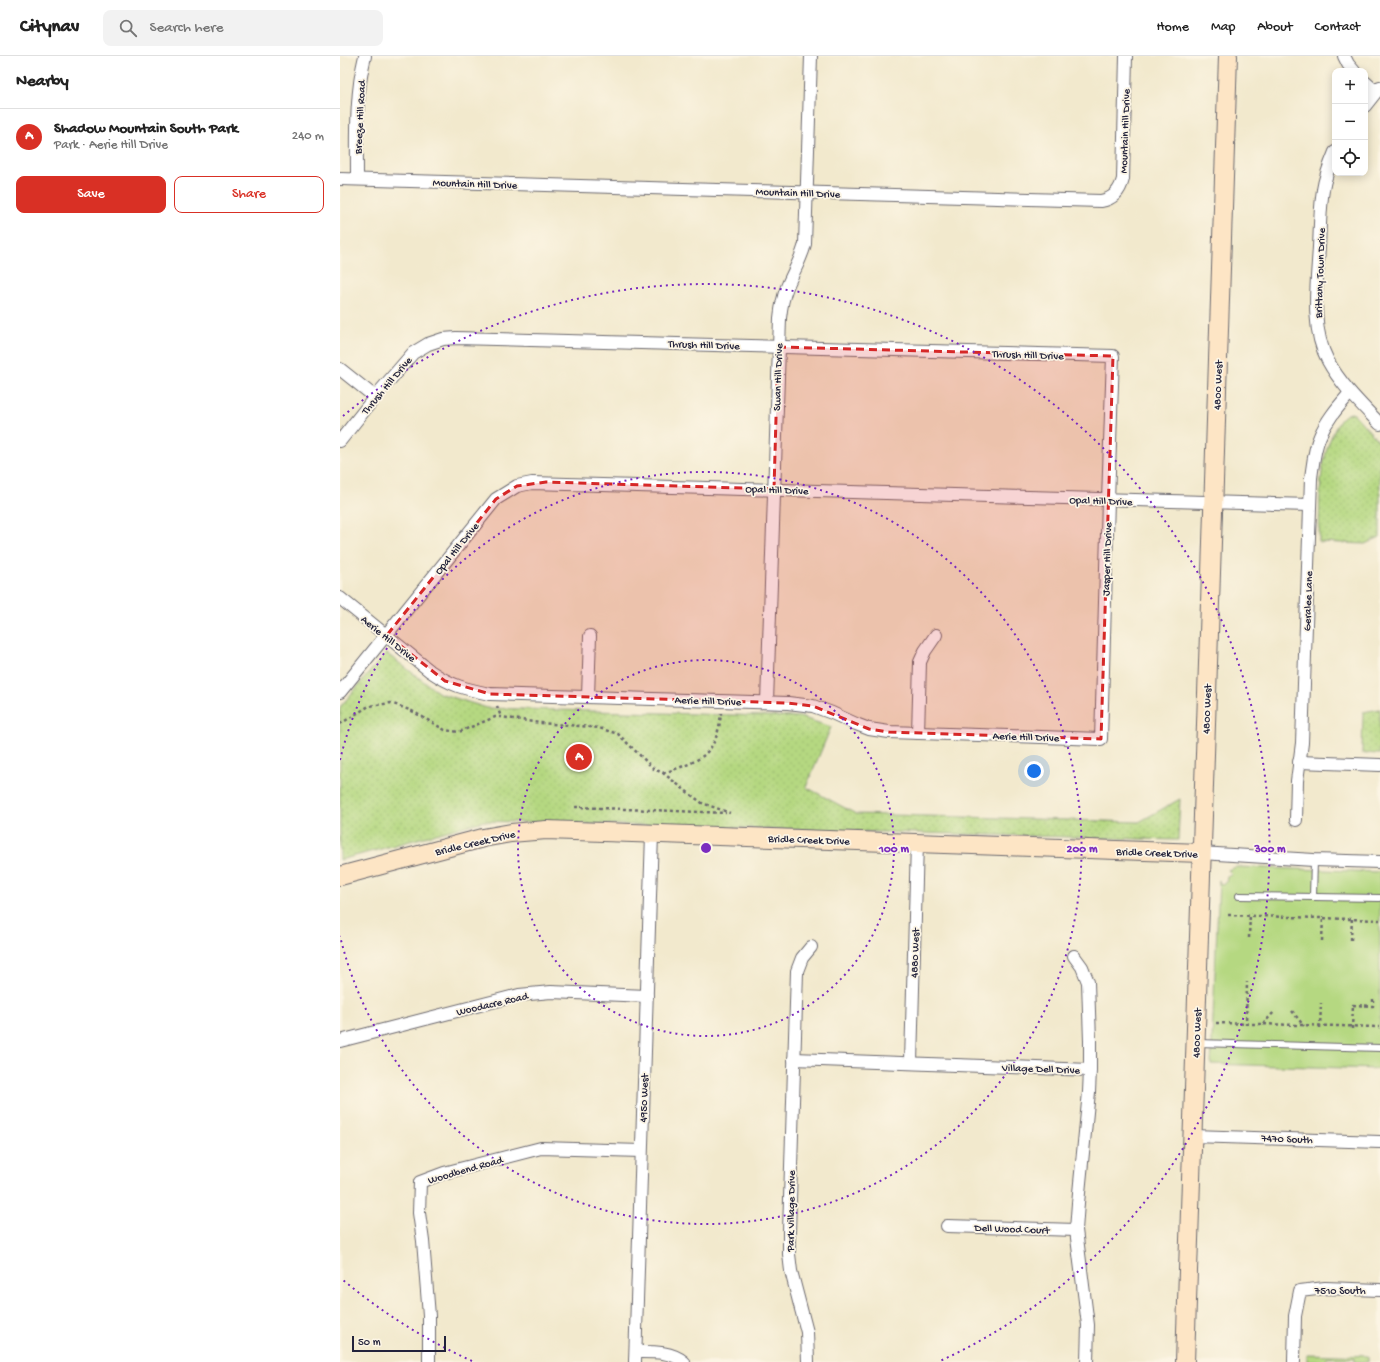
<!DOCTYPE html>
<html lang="en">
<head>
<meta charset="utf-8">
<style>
	body { margin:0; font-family:"Gochi Hand",sans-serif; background:#f2f2f2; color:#222 }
	.controls { position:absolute; right:12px; top:12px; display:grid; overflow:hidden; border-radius:8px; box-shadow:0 2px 10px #0003 }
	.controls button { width:36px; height:36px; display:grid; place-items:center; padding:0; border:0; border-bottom:1px solid #e0e0e0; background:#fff; color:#222; font:20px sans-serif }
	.scale { position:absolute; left:12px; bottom:10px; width:94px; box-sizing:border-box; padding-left:4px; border:2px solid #22223b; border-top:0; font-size:11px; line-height:14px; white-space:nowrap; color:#22223b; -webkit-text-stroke:3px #fcf5e5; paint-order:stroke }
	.you { position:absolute; left:694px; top:715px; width:14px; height:14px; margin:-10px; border:3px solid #fff; border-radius:50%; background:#1a73e8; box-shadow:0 0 0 6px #1a73e833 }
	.badge { display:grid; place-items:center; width:26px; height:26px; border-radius:50%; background:#d93025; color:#fff; font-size:13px; font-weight:700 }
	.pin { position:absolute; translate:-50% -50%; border:2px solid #fff; box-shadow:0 1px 4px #0006 }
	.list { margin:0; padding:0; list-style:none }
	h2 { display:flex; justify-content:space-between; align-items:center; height:52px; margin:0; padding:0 16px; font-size:17px }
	h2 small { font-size:13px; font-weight:400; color:#767676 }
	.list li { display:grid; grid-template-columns:26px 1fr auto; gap:12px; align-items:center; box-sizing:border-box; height:56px; padding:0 16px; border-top:1px solid #e0e0e0 }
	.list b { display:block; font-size:15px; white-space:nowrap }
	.list p { margin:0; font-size:13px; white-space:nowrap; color:#767676 }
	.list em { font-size:13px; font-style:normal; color:#767676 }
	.actions { display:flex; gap:8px; padding:12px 16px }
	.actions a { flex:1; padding:9px 0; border:1px solid #d93025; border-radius:8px; text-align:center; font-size:14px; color:#d93025 }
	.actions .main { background:#d93025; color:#fff }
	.icon { flex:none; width:22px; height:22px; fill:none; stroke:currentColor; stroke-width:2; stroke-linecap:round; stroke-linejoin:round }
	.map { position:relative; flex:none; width:1040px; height:1306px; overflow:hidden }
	header { display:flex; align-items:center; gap:24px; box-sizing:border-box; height:56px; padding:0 20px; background:#fff; border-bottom:1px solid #e0e0e0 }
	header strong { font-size:19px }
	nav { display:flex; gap:22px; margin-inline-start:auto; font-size:14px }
	.search { width:280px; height:36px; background:#f2f2f2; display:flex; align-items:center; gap:10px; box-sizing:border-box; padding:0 14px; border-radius:8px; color:#767676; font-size:15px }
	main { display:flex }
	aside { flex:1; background:#fff }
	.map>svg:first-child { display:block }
	.green { fill:#b5d881; stroke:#6c7d5e }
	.park { fill:url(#park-dots); stroke:#6c7d5e }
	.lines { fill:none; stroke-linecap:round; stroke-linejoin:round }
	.lane-casing { stroke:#6b686e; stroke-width:8 }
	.street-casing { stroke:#6b686e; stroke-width:14 }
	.secondary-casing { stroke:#6b686e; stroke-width:20 }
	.path { stroke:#6b686e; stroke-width:2.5; stroke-dasharray:3 3; stroke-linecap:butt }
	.lane { stroke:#fff; stroke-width:6 }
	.street { stroke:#fff; stroke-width:12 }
	.secondary { stroke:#fde5c5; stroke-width:18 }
	.marked { fill:#d62828; fill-opacity:0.2; stroke:#d62828; stroke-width:3; stroke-dasharray:8 5; stroke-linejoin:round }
	.ring { fill:none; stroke:#7b2cbf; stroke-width:2; stroke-dasharray:2 4 }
	.labels { text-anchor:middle; stroke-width:3.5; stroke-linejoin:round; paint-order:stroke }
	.street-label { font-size:11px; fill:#22223b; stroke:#fcf5e5 }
	.centre { fill:#7b2cbf; stroke:#fcf5e5; stroke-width:2 }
	.ring-label { font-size:12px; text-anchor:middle; font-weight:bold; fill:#7b2cbf; stroke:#fcf5e5; stroke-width:3.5; stroke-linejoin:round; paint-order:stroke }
</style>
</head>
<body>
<header>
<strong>Citynav</strong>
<div class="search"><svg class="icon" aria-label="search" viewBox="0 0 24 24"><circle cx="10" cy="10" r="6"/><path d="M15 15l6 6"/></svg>Search here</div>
<nav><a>Home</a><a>Map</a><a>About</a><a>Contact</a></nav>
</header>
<main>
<aside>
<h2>Nearby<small></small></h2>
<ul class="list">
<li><span class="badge">A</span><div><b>Shadow Mountain South Park</b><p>Park · Aerie Hill Drive</p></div><em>240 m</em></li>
</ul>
<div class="actions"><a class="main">Save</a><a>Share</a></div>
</aside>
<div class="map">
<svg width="1040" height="1306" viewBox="0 0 1040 1306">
	<defs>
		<pattern id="park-dots" width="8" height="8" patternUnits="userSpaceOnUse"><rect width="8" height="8" fill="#b5d881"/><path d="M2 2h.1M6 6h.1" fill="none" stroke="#9bb970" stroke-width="1.8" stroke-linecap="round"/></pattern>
	</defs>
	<rect width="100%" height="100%" fill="#fcf5e5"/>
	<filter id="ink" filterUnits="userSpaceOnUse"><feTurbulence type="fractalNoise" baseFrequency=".025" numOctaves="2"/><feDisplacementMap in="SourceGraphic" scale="8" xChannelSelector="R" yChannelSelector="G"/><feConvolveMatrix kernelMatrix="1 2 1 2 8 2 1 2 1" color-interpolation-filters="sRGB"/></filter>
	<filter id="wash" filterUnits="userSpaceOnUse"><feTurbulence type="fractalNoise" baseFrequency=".012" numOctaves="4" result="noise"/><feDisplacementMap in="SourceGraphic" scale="16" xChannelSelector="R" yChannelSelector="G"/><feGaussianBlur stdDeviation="0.9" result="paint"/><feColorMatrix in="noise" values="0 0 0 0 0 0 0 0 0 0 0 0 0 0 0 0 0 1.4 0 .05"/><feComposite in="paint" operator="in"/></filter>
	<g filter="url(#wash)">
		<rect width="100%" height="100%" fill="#f2e9cd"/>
		<g class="green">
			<polygon points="896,811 1040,816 1040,1013 871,1008 879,824 880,828 886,827 887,821 892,818 888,814"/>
			<polygon points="967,1298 1028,1300 1028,1306 1014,1306 1014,1302 987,1302 986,1306 967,1306"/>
		</g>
		<g class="park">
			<path d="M1011,357L1014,358L1040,387V481L1025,488L979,486C980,447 977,406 996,371C1000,364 1003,359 1011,357Z"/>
			<polygon points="46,597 99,637 147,652 460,661 491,671 466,731 516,758 799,766 840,743 838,784 144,765 0,804 0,651"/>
			<polygon points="1040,653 1040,698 1022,697 1023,656"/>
		</g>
	</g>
	<g filter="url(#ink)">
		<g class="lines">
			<g class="lane-casing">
				<g id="lane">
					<polyline points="899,840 1040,842"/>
					<polyline points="973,841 974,804"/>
					<polyline points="857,987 1040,992"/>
				</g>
			</g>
			<g class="street-casing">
				<g id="street">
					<polyline points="1004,0 1008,8 1014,15"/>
					<polyline points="1025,26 1036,36"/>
					<polyline points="1025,50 1040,31"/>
					<path d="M995,96C990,108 985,120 983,134C980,152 980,172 979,191C977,228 970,271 988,305C1001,329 1022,349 1040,368"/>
					<path d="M0,123L761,145C773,143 780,135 783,123L786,0"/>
					<path d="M17,123C17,82 15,40 25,0"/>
					<polyline points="0,313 35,341"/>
					<path d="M0,385L35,341L73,297L88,288L103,283L116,282L773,300L768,444L761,683L549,676L529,673L516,668L492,657L473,650L448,647L150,638C125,633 112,630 90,615L0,542"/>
					<polyline points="0,636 156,443 177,430 192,427 970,449"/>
					<polyline points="248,640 250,580"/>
					<path d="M427,646L440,262C441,252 443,241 447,231C453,216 461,204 465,188L471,0"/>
					<polyline points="578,677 580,606 585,595 596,579"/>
					<polyline points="959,706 1040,709"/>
					<path d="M956,764L957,725L962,687L971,422C973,408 974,393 980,380C987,363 999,350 1010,337"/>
					<polyline points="861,797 974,804 1040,806"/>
					<polyline points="734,900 742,911 748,926 750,985 750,1014 749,1036 738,1147 736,1174 748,1269 747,1306"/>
					<polyline points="0,985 179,939 211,936 307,940"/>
					<polyline points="454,1003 750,1014"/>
					<polyline points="571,1006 577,787"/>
					<polyline points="853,1080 1040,1086"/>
					<polyline points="607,1170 736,1174"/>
					<path d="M296,1296C312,1296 331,1295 344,1306"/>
					<polyline points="89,1306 89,1260 83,1185 79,1157 80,1126 104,1117 201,1092 301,1095"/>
					<polyline points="295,1306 312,778"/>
					<polyline points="468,1306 467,1276 451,1215 449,1198 449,1176 457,915 462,902 471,891"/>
					<polyline points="954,1306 955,1260 960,1235 985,1232 1040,1234"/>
				</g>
			</g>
			<g class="secondary-casing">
				<g id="secondary">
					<polyline points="0,820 143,782 171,777 206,774 861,797"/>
					<polyline points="845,1306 888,0"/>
				</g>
			</g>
			<g class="path">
				<polyline points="157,650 161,661"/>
				<polyline points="0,668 29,650 51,647 72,655 105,674 119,676 155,661 161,661 200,667 240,670 259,672 278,678 314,713 323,717 350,738 362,747 390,757"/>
				<path d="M323,717C361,705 377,699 381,657"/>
				<polyline points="235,751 386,757"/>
				<polyline points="888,859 1040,864"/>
				<polyline points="909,882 910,857"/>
				<polyline points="1011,884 1012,861"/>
				<polyline points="982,885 983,860"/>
				<polyline points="952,955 964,970"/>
				<polyline points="876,967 1040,971"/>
				<polyline points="923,968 935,955"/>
				<polyline points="906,969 907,926"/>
				<polyline points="980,972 981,947"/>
				<polyline points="1012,973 1013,949 1033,950 1033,943"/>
			</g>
			<use href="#lane" class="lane"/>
			<use href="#street" class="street"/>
			<use href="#secondary" class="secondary"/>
		</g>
	</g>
	<path class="marked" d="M438,291L773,300L761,683L549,676L529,673L473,650L448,647L150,638L105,625L47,579L156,443L177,430L206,426L434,433Z"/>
	<g class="ring">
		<circle cx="366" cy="792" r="188"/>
		<path d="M0 704A376 376 0 1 1 0 880"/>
		<path d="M132 1305A564 564 0 0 1 3 1224M3 360A564 564 0 1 1 600 1305"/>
	</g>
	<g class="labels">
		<g class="street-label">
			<text transform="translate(19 61) rotate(-87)" y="4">Breeze Hill Road</text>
			<text transform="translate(784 75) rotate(-88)" y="4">Mountain Hill Drive</text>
			<text transform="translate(135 127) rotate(2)" y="4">Mountain Hill Drive</text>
			<text transform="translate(458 136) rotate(2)" y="4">Mountain Hill Drive</text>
			<text transform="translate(979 217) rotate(-88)" y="4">Brittany Town Drive</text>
			<text transform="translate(364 288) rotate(2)" y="4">Thrush Hill Drive</text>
			<text transform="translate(688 298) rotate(2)" y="4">Thrush Hill Drive</text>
			<text transform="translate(437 321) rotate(-88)" y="4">Swan Hill Drive</text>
			<text transform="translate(46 329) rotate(-50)" y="4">Thrush Hill Drive</text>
			<text transform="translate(877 329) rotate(-88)" y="4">4800 West</text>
			<text transform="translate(437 433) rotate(2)" y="4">Opal Hill Drive</text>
			<text transform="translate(761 444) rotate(2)" y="4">Opal Hill Drive</text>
			<text transform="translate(116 492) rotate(-51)" y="4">Opal Hill Drive</text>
			<text transform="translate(766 503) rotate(-88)" y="4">Jasper Hill Drive</text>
			<text transform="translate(967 545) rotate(-88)" y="4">Geralee Lane</text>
			<text transform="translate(49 582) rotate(39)" y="4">Aerie Hill Drive</text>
			<text transform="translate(368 644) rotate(2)" y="4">Aerie Hill Drive</text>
			<text transform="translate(866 653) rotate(-88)" y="4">4800 West</text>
			<text transform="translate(686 680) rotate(2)" y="4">Aerie Hill Drive</text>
			<text transform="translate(469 783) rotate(2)" y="4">Bridle Creek Drive</text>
			<text transform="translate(135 786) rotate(-13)" y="4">Bridle Creek Drive</text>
			<text transform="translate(817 796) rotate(2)" y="4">Bridle Creek Drive</text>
			<text transform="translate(574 897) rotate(-88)" y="4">4880 West</text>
			<text transform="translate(152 947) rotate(-13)" y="4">Woodacre Road</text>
			<text transform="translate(856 977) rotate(-88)" y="4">4800 West</text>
			<text transform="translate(701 1012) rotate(2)" y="4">Village Dell Drive</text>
			<text transform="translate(303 1042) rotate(-88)" y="4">4950 West</text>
			<text transform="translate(947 1082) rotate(2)" y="4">7470 South</text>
			<text transform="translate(125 1113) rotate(-16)" y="4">Woodbend Road</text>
			<text transform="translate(450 1155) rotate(-89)" y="4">Park Village Drive</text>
			<text transform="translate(672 1172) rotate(2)" y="4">Dell Wood Court</text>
			<text x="1000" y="1238">7510 South</text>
		</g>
	</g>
	<circle cx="366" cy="792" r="6" class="centre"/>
	<g class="ring-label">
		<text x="554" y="796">100 m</text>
		<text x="742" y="796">200 m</text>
		<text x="930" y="796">300 m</text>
	</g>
</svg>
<div class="controls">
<button>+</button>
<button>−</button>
<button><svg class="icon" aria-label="locate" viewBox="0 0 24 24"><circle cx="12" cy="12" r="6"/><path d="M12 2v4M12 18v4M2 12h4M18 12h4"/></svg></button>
</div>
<div class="scale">50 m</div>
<div class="you"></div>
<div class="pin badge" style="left:239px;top:701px">A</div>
</div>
</main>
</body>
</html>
